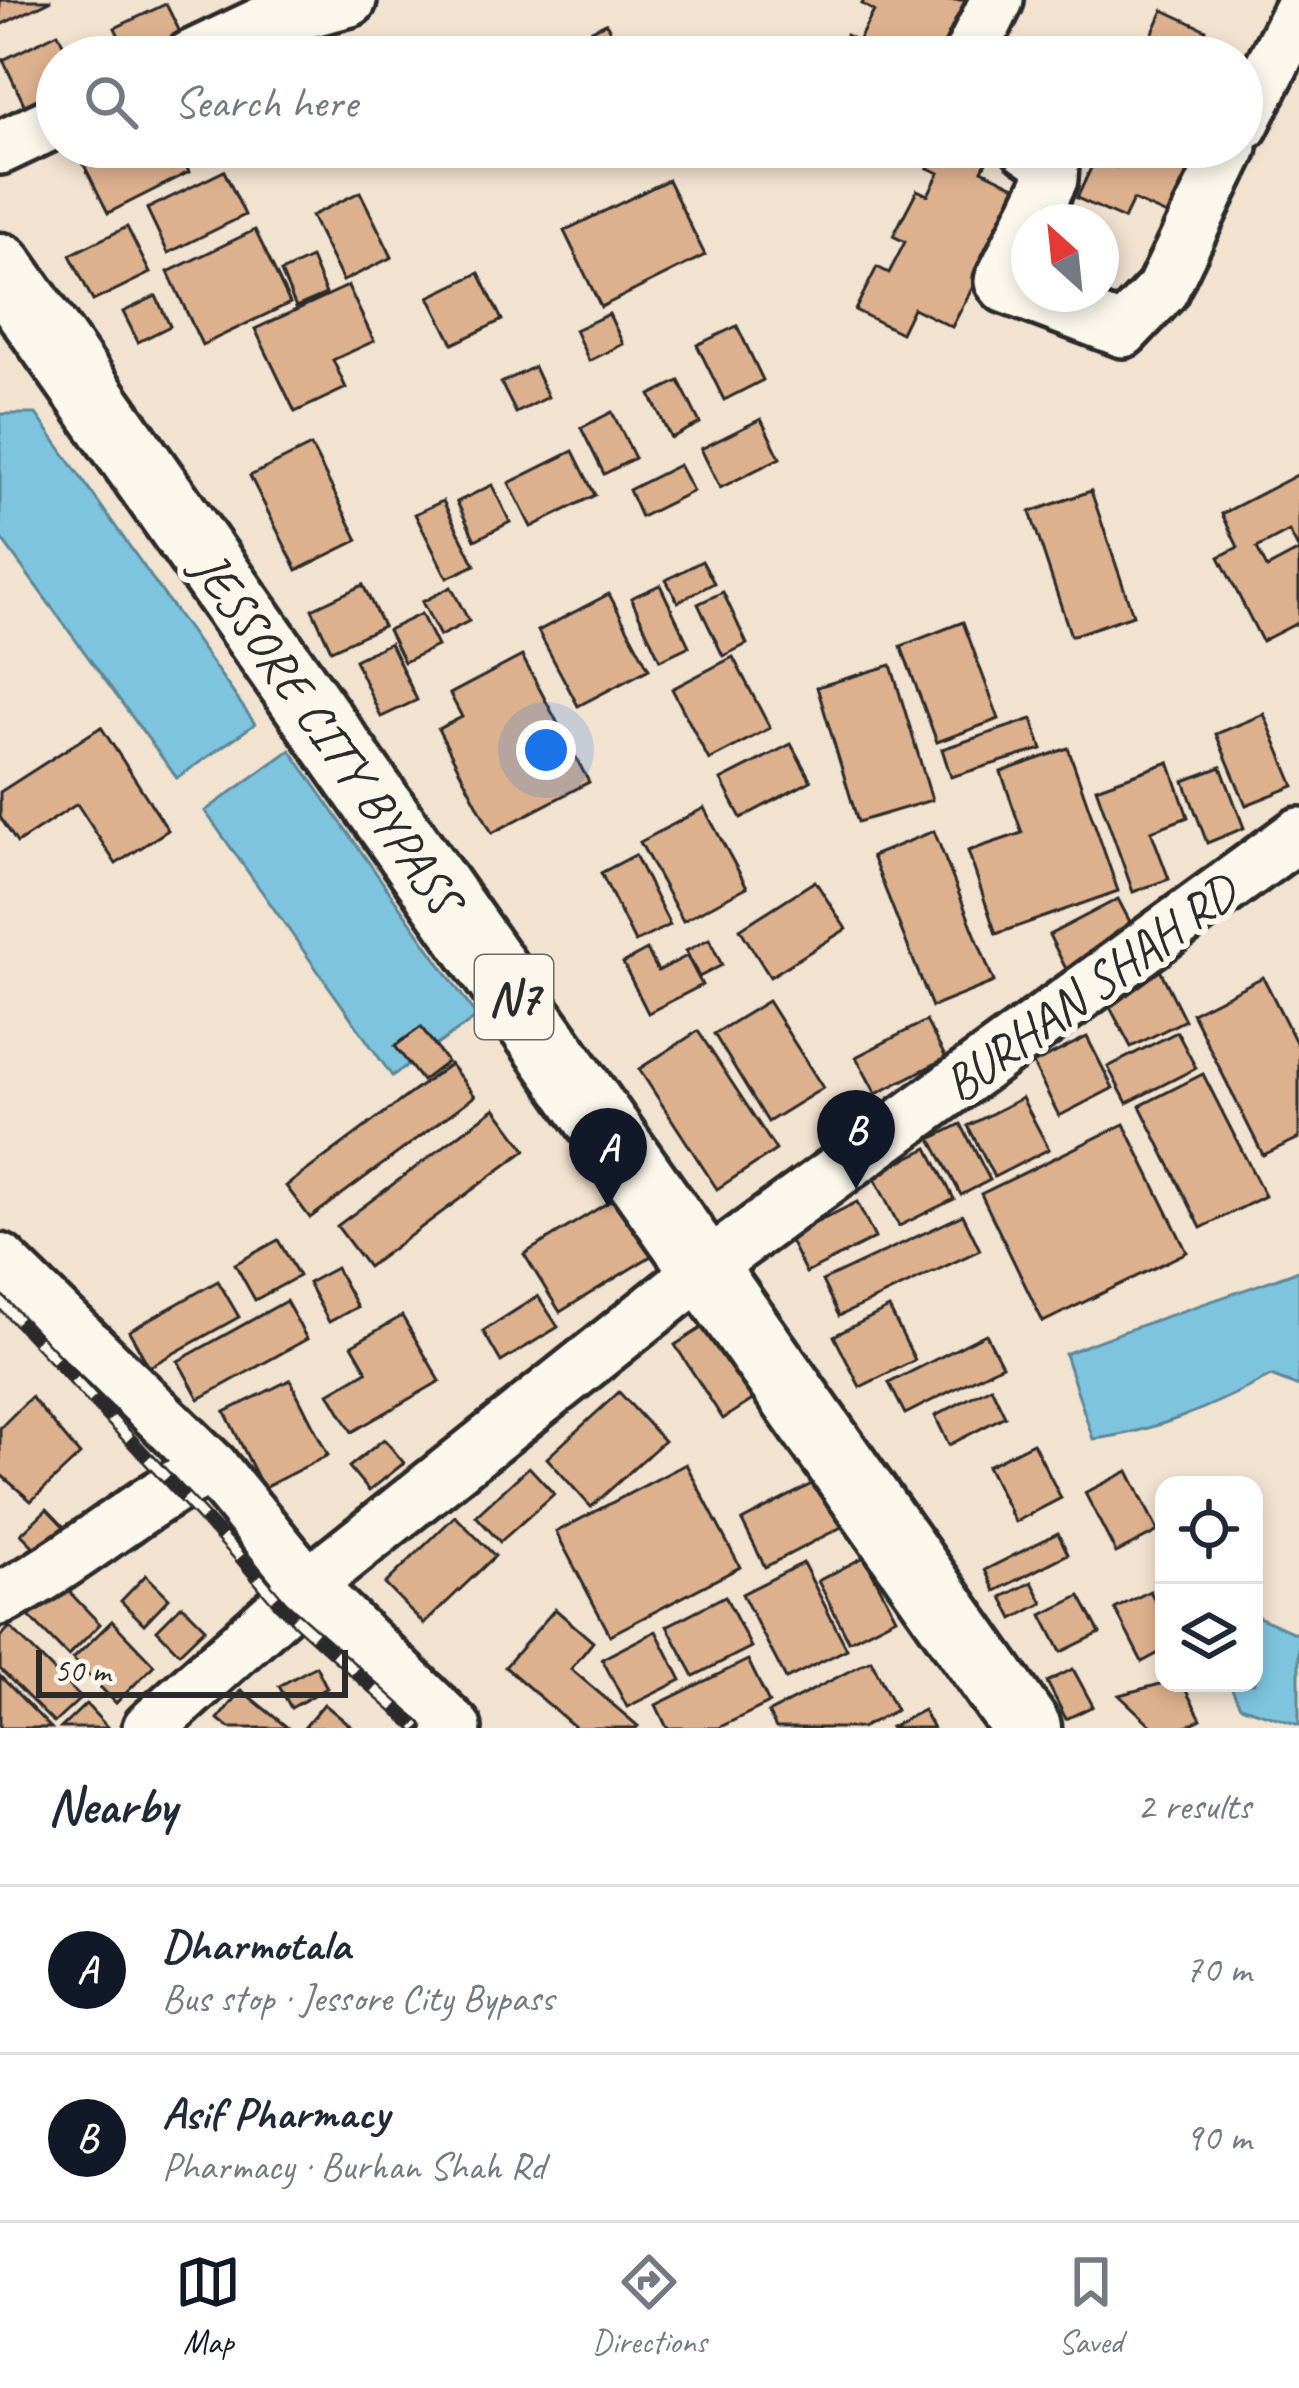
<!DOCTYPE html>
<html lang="en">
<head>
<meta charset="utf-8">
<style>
	body { margin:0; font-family:Caveat,sans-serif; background:#f2f2f3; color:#1f2937 }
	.controls { position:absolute; right:36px; bottom:36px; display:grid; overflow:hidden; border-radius:24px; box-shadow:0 6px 18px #0003 }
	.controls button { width:108px; height:108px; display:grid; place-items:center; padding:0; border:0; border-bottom:3px solid #e0e1e3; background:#fff; color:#1f2937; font:60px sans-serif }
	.compass { position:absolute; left:1011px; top:204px; width:108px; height:108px; border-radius:50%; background:#fff; box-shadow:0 6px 18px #0003; rotate:333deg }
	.scale { position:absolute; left:36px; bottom:30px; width:312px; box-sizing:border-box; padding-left:12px; border:6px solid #2b2b2b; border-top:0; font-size:33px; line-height:42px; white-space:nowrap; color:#2b2b2b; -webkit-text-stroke:9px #fbf7ec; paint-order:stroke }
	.you { position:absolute; left:546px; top:750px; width:42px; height:42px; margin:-30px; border:9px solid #fff; border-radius:50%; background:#1a73e8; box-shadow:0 0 0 18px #1a73e833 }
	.badge { display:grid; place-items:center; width:78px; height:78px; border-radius:50%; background:#111827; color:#fff; font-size:39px; font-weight:700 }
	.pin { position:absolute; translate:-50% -99px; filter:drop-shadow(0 3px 6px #0008) }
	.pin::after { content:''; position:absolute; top:63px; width:42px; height:36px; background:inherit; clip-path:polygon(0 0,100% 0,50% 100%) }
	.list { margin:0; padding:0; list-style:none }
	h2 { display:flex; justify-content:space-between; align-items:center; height:156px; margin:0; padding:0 48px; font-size:51px }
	h2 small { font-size:39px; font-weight:400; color:#747a83 }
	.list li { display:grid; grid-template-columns:78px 1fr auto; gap:36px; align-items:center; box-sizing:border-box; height:168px; padding:0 48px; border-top:3px solid #e0e1e3 }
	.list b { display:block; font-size:45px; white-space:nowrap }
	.list p { margin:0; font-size:39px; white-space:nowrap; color:#747a83 }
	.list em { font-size:39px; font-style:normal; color:#747a83 }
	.icon { flex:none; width:66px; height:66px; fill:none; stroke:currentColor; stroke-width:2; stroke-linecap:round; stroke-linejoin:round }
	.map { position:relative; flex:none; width:1299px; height:1728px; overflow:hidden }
	.search { position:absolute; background:#fff; box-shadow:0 6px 18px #0003; left:36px; right:36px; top:36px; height:132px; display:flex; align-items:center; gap:30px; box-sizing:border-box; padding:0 42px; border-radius:66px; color:#747a83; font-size:45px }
	.sheet { height:492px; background:#fff }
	nav { display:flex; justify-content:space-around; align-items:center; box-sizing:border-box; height:168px; border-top:3px solid #e0e1e3; background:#fff; font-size:33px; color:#747a83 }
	nav a { display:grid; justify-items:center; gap:6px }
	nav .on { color:#111827 }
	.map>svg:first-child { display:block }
	.water { fill:#7ec4df; stroke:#5d8797; stroke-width:3 }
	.building { fill:#deb18e; stroke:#2b2b2b; stroke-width:3 }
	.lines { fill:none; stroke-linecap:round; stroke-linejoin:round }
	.minor-casing { stroke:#2b2b2b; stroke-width:60 }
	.highway-casing { stroke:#2b2b2b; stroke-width:75 }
	.minor { stroke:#fbf7ec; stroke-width:51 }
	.highway { stroke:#fbf7ec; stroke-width:66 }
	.rail-casing { stroke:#2b2b2b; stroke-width:14 }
	.rail { stroke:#fbf7ec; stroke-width:9; stroke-dasharray:27; stroke-linecap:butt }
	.labels { text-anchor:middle; stroke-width:12; stroke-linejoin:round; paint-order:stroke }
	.shield { fill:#fbf7ec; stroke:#696865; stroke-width:3 }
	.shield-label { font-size:48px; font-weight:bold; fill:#2b2b2b }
	.street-label { font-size:51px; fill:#2b2b2b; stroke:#fbf7ec }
</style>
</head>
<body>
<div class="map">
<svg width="1299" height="1728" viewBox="0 0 1299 1728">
	<rect width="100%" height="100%" fill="#f2e2d0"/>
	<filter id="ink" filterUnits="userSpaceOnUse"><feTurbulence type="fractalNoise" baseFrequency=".00833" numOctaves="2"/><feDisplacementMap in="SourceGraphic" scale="24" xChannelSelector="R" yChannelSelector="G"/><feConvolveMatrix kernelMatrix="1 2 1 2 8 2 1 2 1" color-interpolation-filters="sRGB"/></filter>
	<g filter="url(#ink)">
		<g class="water">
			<polygon points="0,414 36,414 255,724 177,778 0,537"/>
			<polygon points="290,750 477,1017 392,1076 205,811"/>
			<path d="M1299,1270V1387L1271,1376C1214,1405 1157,1432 1093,1439L1065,1354C1142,1322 1221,1300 1299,1270Z"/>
			<polygon points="1254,1615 1299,1635 1299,1725 1240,1706 1229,1683 1254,1683"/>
		</g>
		<g class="building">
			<polygon points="0,0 50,0 50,1 0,25"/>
			<polygon points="864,0 970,0 940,57 835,57 846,35 858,41 874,11 862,4"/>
			<polygon points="166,4 182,36 139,57 129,57 115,28"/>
			<polygon points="1163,10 1206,30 1196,51 1210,57 1143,55"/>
			<polygon points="606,23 623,57 537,57"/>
			<polygon points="58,33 69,57 57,57 57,114 34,125 3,60"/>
			<polygon points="113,38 123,57 83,57 81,53"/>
			<polygon points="75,147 177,147 189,172 108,213"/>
			<polygon points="939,147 993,149 982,170 1023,190 952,327 913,308 901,333 855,310 877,267 889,273 905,242 893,236 917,190 928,195 939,173 928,168"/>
			<polygon points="1126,147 1209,147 1176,219 1133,200 1124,219 1077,198 1096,157 1117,167"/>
			<polygon points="224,171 245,215 168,253 147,209"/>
			<polygon points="668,180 705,255 601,307 564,231"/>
			<polygon points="360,192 392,257 343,281 311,216"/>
			<polygon points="127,227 150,273 93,301 70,255"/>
			<polygon points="255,230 290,303 202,345 168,272"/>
			<polygon points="311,258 326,294 296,307 281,272"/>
			<polygon points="479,273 502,320 453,344 429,297"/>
			<polygon points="348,286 374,341 333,360 346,388 295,412 255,329"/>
			<polygon points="156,296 170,326 138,342 123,312"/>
			<polygon points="609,314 623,344 589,361 575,330"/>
			<polygon points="737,326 763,380 724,400 697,345"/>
			<polygon points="534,367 548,397 516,413 501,383"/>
			<polygon points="679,381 700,423 671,438 650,395"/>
			<polygon points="612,412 635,458 604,474 581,428"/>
			<polygon points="761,419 780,458 720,488 701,449"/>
			<polygon points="311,446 358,540 297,570 250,476"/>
			<polygon points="573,451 595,495 531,527 509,483"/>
			<polygon points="679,465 693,491 641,517 629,490"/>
			<polygon points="1299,474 1299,550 1289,531 1257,548 1267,568 1299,551 1299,622 1262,641 1219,557 1238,547 1222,514"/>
			<polygon points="492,485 510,522 475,540 457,502"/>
			<polygon points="1091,491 1133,615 1071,636 1030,512"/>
			<polygon points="443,501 475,565 447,578 415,514"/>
			<polygon points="702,561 714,583 678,602 666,580"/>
			<polygon points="363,585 383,626 331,650 312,609"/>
			<polygon points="660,585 689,646 660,660 631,598"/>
			<polygon points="451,587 469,621 440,636 422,602"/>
			<polygon points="723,592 747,644 723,656 698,604"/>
			<polygon points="609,594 649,669 578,706 538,631"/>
			<polygon points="421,614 437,646 404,662 388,630"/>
			<polygon points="963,622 999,719 937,742 901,646"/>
			<polygon points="390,643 417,700 381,717 355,660"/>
			<polygon points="522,656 589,782 492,833 438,729 462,717 450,694"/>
			<polygon points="733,657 770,728 709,760 672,689"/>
			<polygon points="891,665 932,800 858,822 817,687"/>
			<polygon points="1264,714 1294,786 1246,805 1216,734"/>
			<polygon points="1032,719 1042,749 951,777 942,749"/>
			<polygon points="101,727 168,830 116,864 77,804 17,843 0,817 0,792"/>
			<polygon points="791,744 811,781 741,818 721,780"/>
			<polygon points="1068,748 1118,891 996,934 968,851 1022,833 1001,772"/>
			<polygon points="1169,762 1188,817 1151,831 1169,879 1133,892 1096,788"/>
			<polygon points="1221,767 1244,828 1207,843 1184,781"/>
			<polygon points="704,808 747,887 683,921 640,842"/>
			<polygon points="934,831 994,982 932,1007 872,856"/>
			<polygon points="635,855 670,925 635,942 601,873"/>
			<polygon points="815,881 846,929 770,977 740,929"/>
			<polygon points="1118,899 1138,937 1068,973 1049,935"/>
			<polygon points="709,939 722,965 699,977 686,951"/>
			<polygon points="647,950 658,971 687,956 702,985 648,1013 623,963"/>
			<polygon points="1159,968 1185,1020 1131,1047 1104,996"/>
			<polygon points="1263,977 1299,1048 1299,1138 1263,1155 1192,1013"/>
			<polygon points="768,1001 823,1088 768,1122 714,1034"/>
			<polygon points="926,1021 946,1058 876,1094 856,1057"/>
			<polygon points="421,1027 447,1062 422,1081 395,1046"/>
			<polygon points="698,1031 776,1150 717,1189 639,1069"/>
			<polygon points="1177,1032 1196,1068 1127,1103 1108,1067"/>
			<polygon points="1087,1037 1113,1088 1059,1116 1033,1064"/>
			<polygon points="450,1064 475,1096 310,1218 286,1186"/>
			<polygon points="1203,1074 1265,1196 1201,1228 1140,1106"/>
			<polygon points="1022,1098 1049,1149 994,1177 968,1126"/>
			<polygon points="495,1108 526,1150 368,1267 337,1226"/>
			<polygon points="961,1124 990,1180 961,1195 931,1139"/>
			<polygon points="1124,1124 1187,1252 1043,1322 981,1194"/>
			<polygon points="928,1148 954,1199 899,1226 873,1175"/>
			<polygon points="620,1195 656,1253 560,1312 524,1254"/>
			<polygon points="857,1202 875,1238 806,1273 788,1237"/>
			<polygon points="963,1215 980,1250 839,1316 822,1281"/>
			<polygon points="278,1240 299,1276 255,1300 235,1264"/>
			<polygon points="336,1268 357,1307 329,1322 308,1283"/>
			<polygon points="218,1281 239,1317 149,1367 129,1331"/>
			<polygon points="538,1296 558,1327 501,1362 483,1331"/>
			<polygon points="286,1301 307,1339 199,1399 178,1361"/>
			<polygon points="889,1308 915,1360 860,1387 834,1336"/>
			<polygon points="402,1316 440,1381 352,1432 329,1393 367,1371 352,1345"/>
			<polygon points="720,1316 768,1390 723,1419 675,1345"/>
			<polygon points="986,1334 1002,1365 905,1414 889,1383"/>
			<polygon points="290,1380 328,1455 263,1488 225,1412"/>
			<polygon points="991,1387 1005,1416 949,1445 935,1416"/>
			<polygon points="619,1392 664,1441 591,1507 547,1458"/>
			<polygon points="31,1397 80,1455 31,1501 0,1474 0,1428"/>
			<polygon points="384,1439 404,1463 369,1491 349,1467"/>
			<polygon points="1033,1443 1061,1498 1015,1522 987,1466"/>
			<polygon points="686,1464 740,1567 610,1635 556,1532"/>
			<polygon points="529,1467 554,1494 500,1542 476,1516"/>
			<polygon points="1128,1471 1158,1531 1116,1553 1085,1493"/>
			<polygon points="823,1478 847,1524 765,1567 742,1521"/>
			<polygon points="47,1509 70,1533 44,1557 21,1534"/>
			<polygon points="455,1516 495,1556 424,1624 385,1584"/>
			<polygon points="1058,1533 1068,1554 995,1591 985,1570"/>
			<polygon points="864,1557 896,1617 849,1641 818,1581"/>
			<polygon points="803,1563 847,1649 786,1679 742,1594"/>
			<polygon points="146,1575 169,1598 144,1624 121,1601"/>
			<polygon points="55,1577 100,1624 68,1656 22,1609"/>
			<polygon points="1032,1582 1043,1603 1013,1619 1002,1597"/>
			<polygon points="1150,1591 1164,1618 1164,1650 1142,1662 1115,1609"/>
			<polygon points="725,1596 751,1647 694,1676 667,1626"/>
			<polygon points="1080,1596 1100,1633 1061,1652 1042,1615"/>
			<polygon points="182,1605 205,1628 179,1653 157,1630"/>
			<polygon points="555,1609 593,1642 571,1669 638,1726 636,1728 576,1728 505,1667"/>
			<polygon points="112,1621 154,1665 116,1703 73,1659"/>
			<polygon points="10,1627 81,1698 54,1723 0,1669 0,1637"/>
			<polygon points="656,1631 681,1680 627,1707 602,1659"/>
			<polygon points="748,1660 769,1703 718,1728 667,1728 656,1705"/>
			<polygon points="871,1660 896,1710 861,1728 776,1728 768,1713"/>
			<polygon points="316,1666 327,1688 291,1708 279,1686"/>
			<polygon points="1073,1669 1093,1706 1066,1719 1047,1682"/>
			<polygon points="0,1676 51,1728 0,1728"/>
			<polygon points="1164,1683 1182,1683 1201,1719 1183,1728 1154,1728 1119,1695"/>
			<polygon points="241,1690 288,1728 229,1728 218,1719"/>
			<polygon points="86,1704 108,1728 61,1728"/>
			<polygon points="324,1704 353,1728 304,1728"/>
			<polygon points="923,1710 933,1728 889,1728"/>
		</g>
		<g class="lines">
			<g class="minor-casing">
				<g id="minor">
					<polyline points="191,57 265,22 350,0"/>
					<polyline points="969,57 997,0"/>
					<polyline points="1242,125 1299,11"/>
					<polyline points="1027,147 1052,164 1051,179 1030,222"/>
					<polyline points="0,148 57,121"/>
					<polyline points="1029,224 1001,281 1006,287 1123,331 1162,290 1231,147"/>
					<polyline points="0,1260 212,1467 308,1585 455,1728"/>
					<path d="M0,1599C75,1562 136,1503 212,1467"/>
					<polyline points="149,1728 308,1585 705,1268 1299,834"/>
				</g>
			</g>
			<g class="highway-casing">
				<polyline id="highway" points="0,267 1027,1728"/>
			</g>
			<use href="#minor" class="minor"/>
			<use href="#highway" class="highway"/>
			<g class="rail-casing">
				<polyline id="rail" points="0,1301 236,1552 282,1606 418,1728"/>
			</g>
			<use href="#rail" class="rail"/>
		</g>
	</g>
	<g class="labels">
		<rect class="shield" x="475" y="955" width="78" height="84" rx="9"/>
		<g class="shield-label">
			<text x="514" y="1014">N7</text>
		</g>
		<g class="street-label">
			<text transform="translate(328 732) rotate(55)" y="18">JESSORE CITY BYPASS</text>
			<text transform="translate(1089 987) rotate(-36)" y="18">BURHAN SHAH RD</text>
		</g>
	</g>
</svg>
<div class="controls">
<button><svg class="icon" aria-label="locate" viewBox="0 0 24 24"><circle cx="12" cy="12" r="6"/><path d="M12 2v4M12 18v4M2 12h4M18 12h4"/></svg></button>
<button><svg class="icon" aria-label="layers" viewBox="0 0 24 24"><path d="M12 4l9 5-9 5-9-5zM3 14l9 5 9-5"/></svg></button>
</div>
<svg class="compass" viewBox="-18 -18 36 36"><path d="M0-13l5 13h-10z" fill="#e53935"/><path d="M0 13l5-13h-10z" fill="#747a83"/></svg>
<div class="scale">50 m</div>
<div class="you"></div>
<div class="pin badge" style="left:608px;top:1207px">A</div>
<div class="pin badge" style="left:856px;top:1189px">B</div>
<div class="search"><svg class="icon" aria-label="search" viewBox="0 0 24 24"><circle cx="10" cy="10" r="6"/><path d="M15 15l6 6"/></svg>Search here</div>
</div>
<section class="sheet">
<h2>Nearby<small>2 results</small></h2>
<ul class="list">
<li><span class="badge">A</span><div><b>Dharmotala</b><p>Bus stop · Jessore City Bypass</p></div><em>70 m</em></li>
<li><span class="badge">B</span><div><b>Asif Pharmacy</b><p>Pharmacy · Burhan Shah Rd</p></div><em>90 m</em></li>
</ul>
</section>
<nav>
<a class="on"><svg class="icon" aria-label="map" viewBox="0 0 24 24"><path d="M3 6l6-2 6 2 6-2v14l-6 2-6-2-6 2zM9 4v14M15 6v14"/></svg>Map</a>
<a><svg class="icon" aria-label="directions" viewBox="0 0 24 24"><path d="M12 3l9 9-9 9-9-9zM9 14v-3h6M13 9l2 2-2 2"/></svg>Directions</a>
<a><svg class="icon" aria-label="saved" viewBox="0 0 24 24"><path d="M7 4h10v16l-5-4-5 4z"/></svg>Saved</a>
</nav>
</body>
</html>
